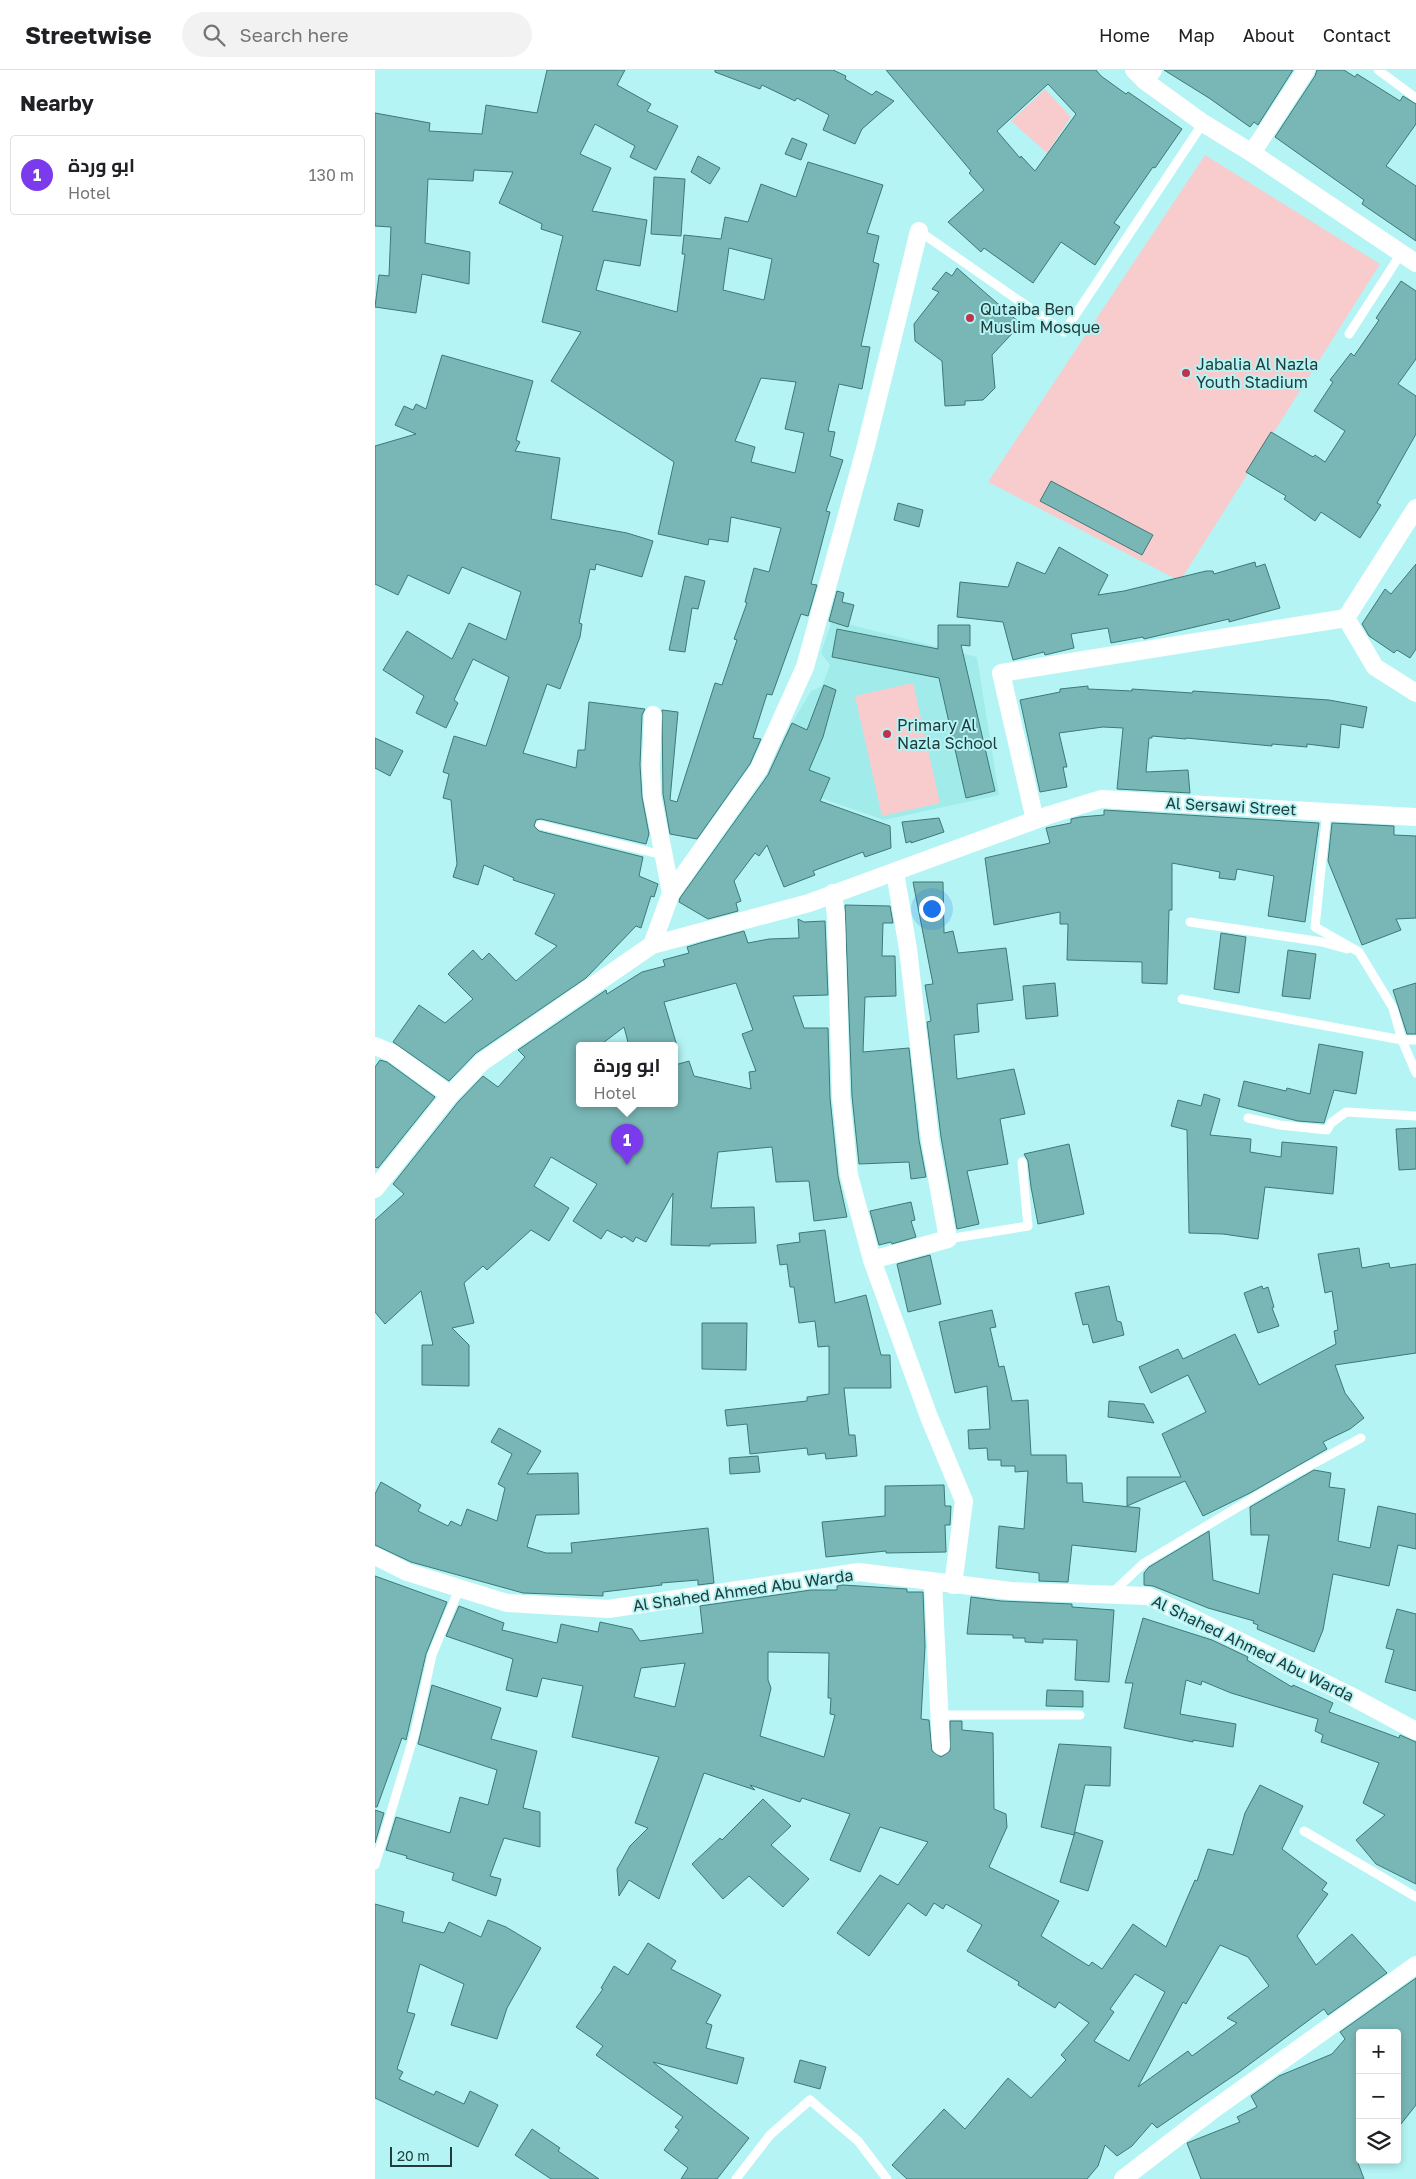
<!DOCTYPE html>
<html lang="en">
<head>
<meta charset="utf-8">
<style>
	body { margin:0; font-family:"Golos Text",Cairo,sans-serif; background:#f2f2f2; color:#202124 }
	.controls { position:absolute; right:15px; bottom:15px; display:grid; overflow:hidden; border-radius:5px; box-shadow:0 2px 8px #0003 }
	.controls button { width:45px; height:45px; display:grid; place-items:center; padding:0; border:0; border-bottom:1px solid #e0e0e0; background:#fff; color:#202124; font:25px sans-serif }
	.scale { position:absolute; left:15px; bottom:12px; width:62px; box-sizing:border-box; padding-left:5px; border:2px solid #223b3b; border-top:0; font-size:14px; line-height:18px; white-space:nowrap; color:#223b3b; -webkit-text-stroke:4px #b5f4f4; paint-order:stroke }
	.you { position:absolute; left:556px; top:838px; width:18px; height:18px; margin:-12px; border:4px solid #fff; border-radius:50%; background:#1a73e8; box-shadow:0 0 0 8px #1a73e833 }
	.badge { display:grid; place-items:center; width:32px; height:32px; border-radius:50%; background:#7c3aed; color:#fff; font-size:16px; font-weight:700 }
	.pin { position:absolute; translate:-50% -41px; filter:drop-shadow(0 1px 2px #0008) }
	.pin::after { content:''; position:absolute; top:26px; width:18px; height:15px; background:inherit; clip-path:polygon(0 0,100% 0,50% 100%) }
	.popup { position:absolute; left:201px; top:972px; width:102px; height:65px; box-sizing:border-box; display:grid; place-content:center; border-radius:5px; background:#fff; filter:drop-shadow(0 1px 4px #0005); font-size:16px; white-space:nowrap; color:#757577 }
	.popup b { font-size:19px; color:#202124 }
	.popup::after { content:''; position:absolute; left:50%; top:100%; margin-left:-10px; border:10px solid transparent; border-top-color:#fff }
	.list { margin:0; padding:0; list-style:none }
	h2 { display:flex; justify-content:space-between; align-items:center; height:65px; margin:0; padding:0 20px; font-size:21px }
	h2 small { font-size:16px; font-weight:400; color:#757577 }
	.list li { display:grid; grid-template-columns:32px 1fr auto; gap:15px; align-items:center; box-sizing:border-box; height:80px; margin:0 10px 10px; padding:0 10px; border:1px solid #e0e0e0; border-radius:5px }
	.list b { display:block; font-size:19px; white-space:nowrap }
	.list p { margin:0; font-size:16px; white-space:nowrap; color:#757577 }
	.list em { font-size:16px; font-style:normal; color:#757577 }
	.icon { flex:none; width:28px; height:28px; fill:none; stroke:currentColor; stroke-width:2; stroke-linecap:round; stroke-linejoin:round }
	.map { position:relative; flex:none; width:1041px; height:2109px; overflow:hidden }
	header { display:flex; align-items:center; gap:30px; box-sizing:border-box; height:70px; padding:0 25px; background:#fff; border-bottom:1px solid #e0e0e0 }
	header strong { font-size:24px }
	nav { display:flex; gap:28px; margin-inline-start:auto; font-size:18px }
	.search { width:350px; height:45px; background:#f2f2f2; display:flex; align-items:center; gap:12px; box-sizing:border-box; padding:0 18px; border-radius:28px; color:#757577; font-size:19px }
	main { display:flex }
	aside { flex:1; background:#fff }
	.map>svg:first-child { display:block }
	.built { fill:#a1eceb }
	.green { fill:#f8cbcd }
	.building { fill:#79b7b6; stroke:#3c7979; fill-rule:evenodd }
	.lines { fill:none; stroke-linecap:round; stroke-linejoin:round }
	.lane { stroke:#fff; stroke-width:9 }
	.street { stroke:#fff; stroke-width:18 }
	.poi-dot { fill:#c2324c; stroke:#b5f4f4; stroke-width:2 }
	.labels { text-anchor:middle; stroke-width:4; stroke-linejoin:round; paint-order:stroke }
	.poi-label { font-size:16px; fill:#223b3b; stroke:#b5f4f4; text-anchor:start }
	.street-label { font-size:16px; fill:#223b3b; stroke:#b5f4f4 }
</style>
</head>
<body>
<header>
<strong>Streetwise</strong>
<div class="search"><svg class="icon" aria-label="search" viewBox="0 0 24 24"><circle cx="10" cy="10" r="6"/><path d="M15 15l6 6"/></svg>Search here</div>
<nav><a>Home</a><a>Map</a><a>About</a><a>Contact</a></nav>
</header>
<main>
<aside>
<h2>Nearby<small></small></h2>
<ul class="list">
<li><span class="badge">1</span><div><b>ابو وردة</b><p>Hotel</p></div><em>130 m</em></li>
</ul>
</aside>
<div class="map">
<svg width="1041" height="2109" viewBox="0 0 1041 2109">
	<rect width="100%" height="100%" fill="#b5f4f4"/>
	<polygon class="built" points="457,550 602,587 624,725 509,750 385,707 436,621 447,616 455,595 446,583"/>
	<g class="green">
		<polygon points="670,19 696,47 672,83 636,51"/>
		<polygon points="830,85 1005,194 805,511 613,412"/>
		<polygon points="538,613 565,733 507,746 480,626"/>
	</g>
	<g class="building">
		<path d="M172,0H250L242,15L276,34L272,41L303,56L281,100L255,87L260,76L220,54L205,84L236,98L217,141L272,150L265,196L229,190L221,220L302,242L310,184H307L309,165L346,169L350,147L373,152L386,114L421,127L433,92L508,115L492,163L504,166L498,192L504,194L486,276L495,277L487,319L464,314L453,361L460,362L455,386L468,390L451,441L455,442L436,514L442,515L433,546L426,544L397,625L392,624L378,668L386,669L375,694L322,769L295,764L288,724L287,640L303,642L295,730L302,732L340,613L347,615L362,570L359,569L372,533L370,532L379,498L394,502L406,458L356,447L353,472L334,469L333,475L283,464L299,392L176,311L206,262L167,252L188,166L166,159L167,154L124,133L138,102L99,100L98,111L53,109L50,173L95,182L94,214L47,204L41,243L0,237L4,205L14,206L16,157L0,156V43L55,53L54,61L107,64L111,35L162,43ZM354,178L397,189L389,230L348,220ZM386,308L421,312L410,359L429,363L420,403L376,392L380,377L360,371Z"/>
		<polygon points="340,0 458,0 471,6 470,9 497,25 501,21 519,31 487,59 480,74 448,60 454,45 422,28 420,31 387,15 385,19 340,2"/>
		<path d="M511,0H721L726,6L751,24L753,22L807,59L780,98L778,97L739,153L745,157L720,195L686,172L658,213L609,178L606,182L573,152L609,120L594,103L596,101ZM673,14L701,44L660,101L646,86L645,88L622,61Z"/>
		<polygon points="789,0 918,0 883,55 879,52 875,57 834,28"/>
		<polygon points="942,0 969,0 980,7 982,4 1025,31 1028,26 1041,34 1041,54 1011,96 1041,116 1041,171 987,134 989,130 900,67 940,6"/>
		<polygon points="417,68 432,74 426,90 410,84"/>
		<polygon points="323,86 345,98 335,114 316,102"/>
		<polygon points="279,107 310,109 306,166 276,164"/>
		<polygon points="582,198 646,254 617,285 620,318 608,330 590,331 590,335 570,336 567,291 540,271 539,254 564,222 557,219 571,202 577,206"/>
		<polygon points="1026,211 1041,221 1041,289 1023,314 1041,326 1041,364 1002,433 1006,435 985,468 946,442 940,451 909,429 911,426 871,402 896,362 938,387 940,385 950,392 970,361 939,341 958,312 955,310 976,283 979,286 1004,250 1001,248"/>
		<polygon points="67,285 158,311 141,370 145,372 140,381 185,388 176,449 252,463 278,471 267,507 221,494 220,500 215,499 204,553 207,554 205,567 185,619 172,614 148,683 201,698 203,680 210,680 214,632 270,639 267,645 265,695 267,727 274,764 271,774 166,749 161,750 159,756 164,761 268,787 264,806 283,814 279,827 276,826 266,858 261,856 211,908 101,983 74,1011 18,972 44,935 70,953 98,929 73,904 98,880 107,890 114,883 141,911 182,876 160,864 180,824 138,810 139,808 109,795 103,815 78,807 82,794 76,730 68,728 74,704 68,702 79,666 111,676 134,607 98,589 79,630 83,633 71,658 41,643 49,626 8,600 32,561 77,589 94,553 131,570 146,522 87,497 74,524 33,505 23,525 0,514 0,376 41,364 20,355 29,336 38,340 41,334 51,339"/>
		<polygon points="676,411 778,465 767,485 665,431"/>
		<polygon points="523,433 548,440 544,457 519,450"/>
		<polygon points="684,477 733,505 723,525 749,521 831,501 838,501 839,504 880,492 881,497 890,494 905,538 854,552 854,549 769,569 768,567 736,573 733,558 696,564 699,578 670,585 669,582 638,590 628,552 582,547 585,512 633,517 642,492 670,504"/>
		<polygon points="1041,494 1041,579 1035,588 1022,580 1019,583 994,566 987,554 1010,519 1016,524"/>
		<polygon points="310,506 330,511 323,539 317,538 310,582 294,580"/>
		<polygon points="462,521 469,523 467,532 479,535 473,557 454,551"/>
		<polygon points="563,555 595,555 595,576 586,575 620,721 591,728 564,608 457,587 462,559 563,579"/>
		<polygon points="449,615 461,620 448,667 434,700 455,708 445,731 515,756 516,778 490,787 488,782 438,801 440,805 409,817 392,775 384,786 380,783 359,811 366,831 361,833 363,841 333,849 304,832 305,828 393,705 417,653 432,660"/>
		<polygon points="713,616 713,619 757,621 757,619 817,623 818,621 954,630 992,637 988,658 966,654 964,678 932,674 932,677 897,674 897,676 811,668 811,669 777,666 777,668 774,668 771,702 813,700 815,723 742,719 748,658 728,657 684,663 692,697 688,697 692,717 665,722 645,630 685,622 685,619"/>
		<polygon points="0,668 28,681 15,706 0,698"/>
		<polygon points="729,740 944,753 930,852 893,846 899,806 862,799 860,810 844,808 845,802 797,793 797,840 794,840 792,914 767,913 767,892 692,890 693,854 685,854 685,842 619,855 610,788 675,773 671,758 696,753 696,749 705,747 729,745"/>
		<polygon points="564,748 569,762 536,773 536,771 531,773 527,752"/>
		<polygon points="957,753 1019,756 1019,765 1041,766 1041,848 1021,849 1026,860 987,875 953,791"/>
		<polygon points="538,812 568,812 569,863 578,861 583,883 631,878 638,930 602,934 604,962 579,965 582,1009 639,999 650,1044 625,1049 633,1094 592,1101 604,1154 582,1159 566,1067 552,952 556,951 550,915 558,914"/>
		<polygon points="470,835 515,836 518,853 508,853 507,886 520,886 521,926 490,927 488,982 534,978 544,1070 551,1107 536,1109 534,1092 484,1094 477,1026"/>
		<path d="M423,849L429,852L450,851L453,925L418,926L429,958H453L455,1028L463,1106L472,1147L439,1151L434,1111L401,1112L397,1077L343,1082L336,1138L379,1137L381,1173L335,1174V1176L296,1175L298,1123L271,1172L261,1167L258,1172L249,1166L247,1168L232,1160L226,1169L198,1151L222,1114L176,1087L159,1116L194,1138L174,1171L156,1160L112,1200L108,1196L89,1213L99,1253L77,1258L94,1275V1316L47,1315V1275H58L46,1221L10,1254L0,1242V1150L29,1124L18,1114L83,1032L108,1006L123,1017L150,987L143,980L231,920L232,924L267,902L290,896L288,890L314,883L312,877L325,873L369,861L373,873L394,869L424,868ZM361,913L378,960L367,964L381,1001L374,1002L376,1019L319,1006L314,991L300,995V1034H204V976H224L249,957L254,976H302L289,932Z"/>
		<polygon points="846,863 871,867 864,923 839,919"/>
		<polygon points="913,880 941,884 935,929 907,926"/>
		<polygon points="680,913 683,946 651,949 648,916"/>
		<polygon points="1041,913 1041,964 1032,964 1018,920"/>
		<polygon points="944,974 988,982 981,1024 959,1020 949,1053 923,1051 863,1036 869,1011 911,1021 912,1018 935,1024"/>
		<polygon points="5,990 12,992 60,1027 3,1098 0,1097 0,997"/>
		<polygon points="829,1024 845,1029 835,1065 876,1069 875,1082 906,1087 907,1072 962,1077 958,1124 890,1117 883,1169 848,1164 814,1163 812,1060 796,1056 803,1030 826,1036"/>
		<polygon points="1041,1058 1041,1099 1024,1100 1021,1059"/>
		<polygon points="694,1074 709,1144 663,1154 656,1117 653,1091 649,1084"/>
		<polygon points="536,1132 540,1150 536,1151 541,1167 517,1174 516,1172 504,1175 495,1141"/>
		<polygon points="450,1160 460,1233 491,1225 506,1285 515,1285 516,1318 469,1318 474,1365 480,1365 482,1386 451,1389 450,1383 433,1385 432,1378 375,1384 372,1354 352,1356 350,1340 432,1331 432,1327 454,1324 454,1276 443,1277 440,1251 424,1253 419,1217 415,1217 412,1194 405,1195 402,1175 425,1172 424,1163"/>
		<polygon points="984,1178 987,1198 1014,1193 1015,1198 1041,1194 1041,1283 960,1295 970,1323 989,1348 975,1359 948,1372 952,1379 875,1423 828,1446 810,1411 752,1436 752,1407 806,1407 787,1364 831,1342 813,1305 776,1323 764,1297 803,1279 808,1289 860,1264 884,1315 961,1274 959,1261 963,1260 957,1221 950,1223 943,1184"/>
		<polygon points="555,1185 566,1234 533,1242 522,1194"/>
		<polygon points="734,1216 742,1251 746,1252 749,1265 718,1273 713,1254 708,1255 700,1223"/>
		<polygon points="887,1216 888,1219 893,1217 899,1237 897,1238 904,1256 883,1263 869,1223"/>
		<polygon points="617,1240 621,1257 615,1258 624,1297 629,1296 637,1331 653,1330 656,1385 691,1385 692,1413 707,1413 708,1432 765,1438 761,1482 697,1475 693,1512 664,1511 664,1503 621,1498 624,1456 649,1459 653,1401 640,1402 640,1396 626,1396 626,1390 613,1390 612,1378 594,1379 593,1360 615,1359 612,1316 580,1323 564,1252"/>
		<polygon points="327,1253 372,1253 371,1300 327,1299"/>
		<polygon points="734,1331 769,1334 779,1353 733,1347"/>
		<polygon points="124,1358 166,1381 152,1404 203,1403 204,1444 161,1445 152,1477 171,1483 197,1483 196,1473 333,1458 339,1513 323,1515 323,1510 286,1513 287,1515 228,1522 228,1526 148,1523 36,1492 0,1475 0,1424 6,1412 46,1435 43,1441 73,1456 76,1451 86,1456 92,1439 122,1451 130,1418 123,1414 137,1384 116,1372"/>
		<polygon points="383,1386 385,1402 355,1404 354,1388"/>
		<polygon points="939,1400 956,1403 954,1417 970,1419 963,1471 995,1478 1003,1436 1041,1444 1041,1479 1023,1475 1014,1516 958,1504 948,1560 939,1582 882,1559 883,1555 878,1553 879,1551 833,1538 778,1516 769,1515 769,1503 774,1497 834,1461 838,1510 884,1524 894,1465 876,1465 875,1437"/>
		<polygon points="569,1415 570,1436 576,1436 575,1455 570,1455 571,1482 511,1483 511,1481 451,1487 447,1452 510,1446 510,1416"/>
		<polygon points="0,1506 72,1532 51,1584 31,1670 27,1668 2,1737 0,1737"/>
		<path d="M468,1515L532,1519V1522H548L550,1576L546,1649L554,1650L557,1681L566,1687L575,1681V1651H587V1660L618,1663L619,1739L631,1744L632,1757L614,1797L684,1831L666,1866L714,1896L717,1892L727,1899L758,1854L791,1877L820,1810L822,1811L833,1779L858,1785L870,1743L885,1715L928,1736L907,1779L952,1813L947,1820L953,1824L922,1866L941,1895L977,1864L1012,1903L953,1945L949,1939L864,2002L782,2058L777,2053L757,2076L742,2086L730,2075L723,2096L712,2109H532L517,2095L569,2039L590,2059L633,2008L656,2028L691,1990L686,1985L714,1953L684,1932L680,1938L643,1915L644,1912L592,1881L607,1855L571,1834L568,1839L559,1833L551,1846L533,1833L494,1886L462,1863L505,1805L523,1815L553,1772L505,1757L485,1802L455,1790L475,1744L427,1728L425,1732L375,1715L380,1720L329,1703L284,1829L254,1810L244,1826L242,1799L255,1776L273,1758L260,1753L284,1687L197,1667L208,1616L167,1608L162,1627L131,1620L138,1589L71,1566L84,1536L129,1553L127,1560L182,1573L186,1554L223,1562L225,1552L257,1559L265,1571L328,1563L325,1536L436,1520H462V1516ZM393,1582L454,1583L453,1628H456L455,1644L460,1645L449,1687L385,1666L396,1618L393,1610ZM310,1593L300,1637L259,1627L266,1598ZM845,1875L873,1887L894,1916L852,1948L862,1953L817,1986L813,1981L763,2017L808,1932L811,1934ZM760,1904L790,1922L754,1991L719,1971L739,1942L735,1939Z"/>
		<polygon points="596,1527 626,1531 697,1534 697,1537 739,1540 734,1612 700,1610 702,1570 668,1569 668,1573 650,1572 650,1568 638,1568 638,1565 592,1564"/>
		<polygon points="1022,1539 1041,1544 1041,1621 1010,1612 1019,1580 1011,1578"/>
		<polygon points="768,1548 837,1570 873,1587 872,1590 917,1617 918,1615 958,1633 954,1642 1024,1668 1025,1665 1041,1672 1041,1814 1001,1794 981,1770 1010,1745 988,1733 1004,1693 946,1672 948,1665 940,1661 943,1649 856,1623 827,1611 826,1615 811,1610 805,1644 861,1654 858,1677 818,1670 818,1672 749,1658 758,1613 750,1613"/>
		<polygon points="57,1615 126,1638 116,1669 162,1681 148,1738 165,1742 165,1777 129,1768 115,1806 126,1809 121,1826 77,1810 79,1803 31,1788 32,1786 11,1780 21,1747 75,1763 85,1727 113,1735 122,1700 43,1674"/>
		<polygon points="672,1620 708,1621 708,1637 671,1636"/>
		<polygon points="684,1674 736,1677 735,1716 710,1715 699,1765 666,1757"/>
		<polygon points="388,1729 416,1756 396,1775 434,1809 408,1837 374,1806 348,1829 317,1794 345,1768 347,1770"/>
		<polygon points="0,1740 9,1743 0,1773"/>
		<polygon points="700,1762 728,1771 713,1821 685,1812"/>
		<polygon points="0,1834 29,1842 27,1852 69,1863 74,1852 106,1867 113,1850 131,1857 166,1878 132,1938 122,1969 76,1955 89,1914 45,1894 32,1942 40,1944 22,1999 28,2002 24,2009 59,2025 61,2021 89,2034 95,2021 123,2035 103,2077 0,2028"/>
		<polygon points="273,1873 301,1891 296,1899 346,1925 331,1953 337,1955 331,1978 369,1988 362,2014 278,1992 374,2068 342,2109 306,2109 313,2098 289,2080 304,2060 300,2057 308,2047 221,1985 228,1976 201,1957 228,1919 226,1918 239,1896 253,1905"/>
		<polygon points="1041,1908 1041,2035 1022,2059 1022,1963 985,1963 983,2093 989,2109 826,2109 812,2073 865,2052 862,2047 882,2037 876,2026 904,2006 957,1984 970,1969 965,1962"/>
		<polygon points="425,1990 451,1997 445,2019 419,2012"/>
		<polygon points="157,2059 185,2078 183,2081 224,2109 176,2109 140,2085"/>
	</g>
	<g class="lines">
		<g class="lane">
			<polyline points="1003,0 1041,28"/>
			<polyline points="544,161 689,262 828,53"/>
			<polyline points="974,264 1027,182"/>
			<polyline points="952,741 940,857 984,882 1018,938 1027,970 1041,1003"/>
			<polyline points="165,755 288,785"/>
			<polyline points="815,852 947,872 972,879"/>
			<polyline points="807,929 1027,970 1041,970"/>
			<polyline points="873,1048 905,1055 952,1060 956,1053 971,1042 1041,1046"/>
			<polyline points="573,1169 653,1156 647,1092"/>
			<polyline points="737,1523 769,1493 912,1408 986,1368"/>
			<polyline points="565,1645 705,1645"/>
			<polyline points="929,1761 1041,1827"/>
			<polyline points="0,1795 40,1662 57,1585 84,1519"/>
			<polyline points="361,2109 395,2065 435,2030 483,2071 512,2109"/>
		</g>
		<g class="street">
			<polyline points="759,0 770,11"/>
			<polyline points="778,0 770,11 828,53 877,83 1041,193"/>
			<polyline points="877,83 931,0"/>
			<polyline points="1041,438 971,548 1000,597 1041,623"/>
			<polyline points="278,645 276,695 277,725 296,823"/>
			<polyline points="660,750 626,603 971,548"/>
			<polyline points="520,802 533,879 555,1069 573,1169 497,1190 554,1347 589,1431 578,1515"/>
			<polyline points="458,823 461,846 466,1027 474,1105 497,1190"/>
			<polyline points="277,875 296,823 384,699 430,597 491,376 544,161"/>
			<polyline points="0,976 17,983 75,1025"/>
			<polyline points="0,1119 75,1025 107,992 277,875 434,833 674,745 726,729 1041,747"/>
			<polyline points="0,1486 32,1502 132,1533 233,1539 484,1502 636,1521 773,1526 974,1625 1041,1661"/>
			<polyline points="558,1512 566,1676"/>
			<polyline points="748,2109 835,2042 1041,1895"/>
		</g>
	</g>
	<g class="poi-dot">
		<circle cx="595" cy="248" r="5"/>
		<circle cx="811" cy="303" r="5"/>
		<circle cx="512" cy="664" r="5"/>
	</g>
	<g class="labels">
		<g class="poi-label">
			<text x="605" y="245">Qutaiba Ben<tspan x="605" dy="18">Muslim Mosque</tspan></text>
			<text x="821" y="300">Jabalia Al Nazla<tspan x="821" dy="18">Youth Stadium</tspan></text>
			<text x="522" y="661">Primary Al<tspan x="522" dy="18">Nazla School</tspan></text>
		</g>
		<g class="street-label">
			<text transform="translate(856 736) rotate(3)" y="6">Al Sersawi Street</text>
			<text transform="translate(368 1520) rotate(-8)" y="6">Al Shahed Ahmed Abu Warda</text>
			<text transform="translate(878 1578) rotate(26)" y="6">Al Shahed Ahmed Abu Warda</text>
		</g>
	</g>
</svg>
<div class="controls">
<button>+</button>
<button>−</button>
<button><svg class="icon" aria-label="layers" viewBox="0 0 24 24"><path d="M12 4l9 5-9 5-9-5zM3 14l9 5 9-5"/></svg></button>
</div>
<div class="scale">20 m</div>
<div class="you"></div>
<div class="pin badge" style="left:252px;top:1095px">1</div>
<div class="popup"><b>ابو وردة</b>Hotel</div>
</div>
</main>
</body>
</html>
